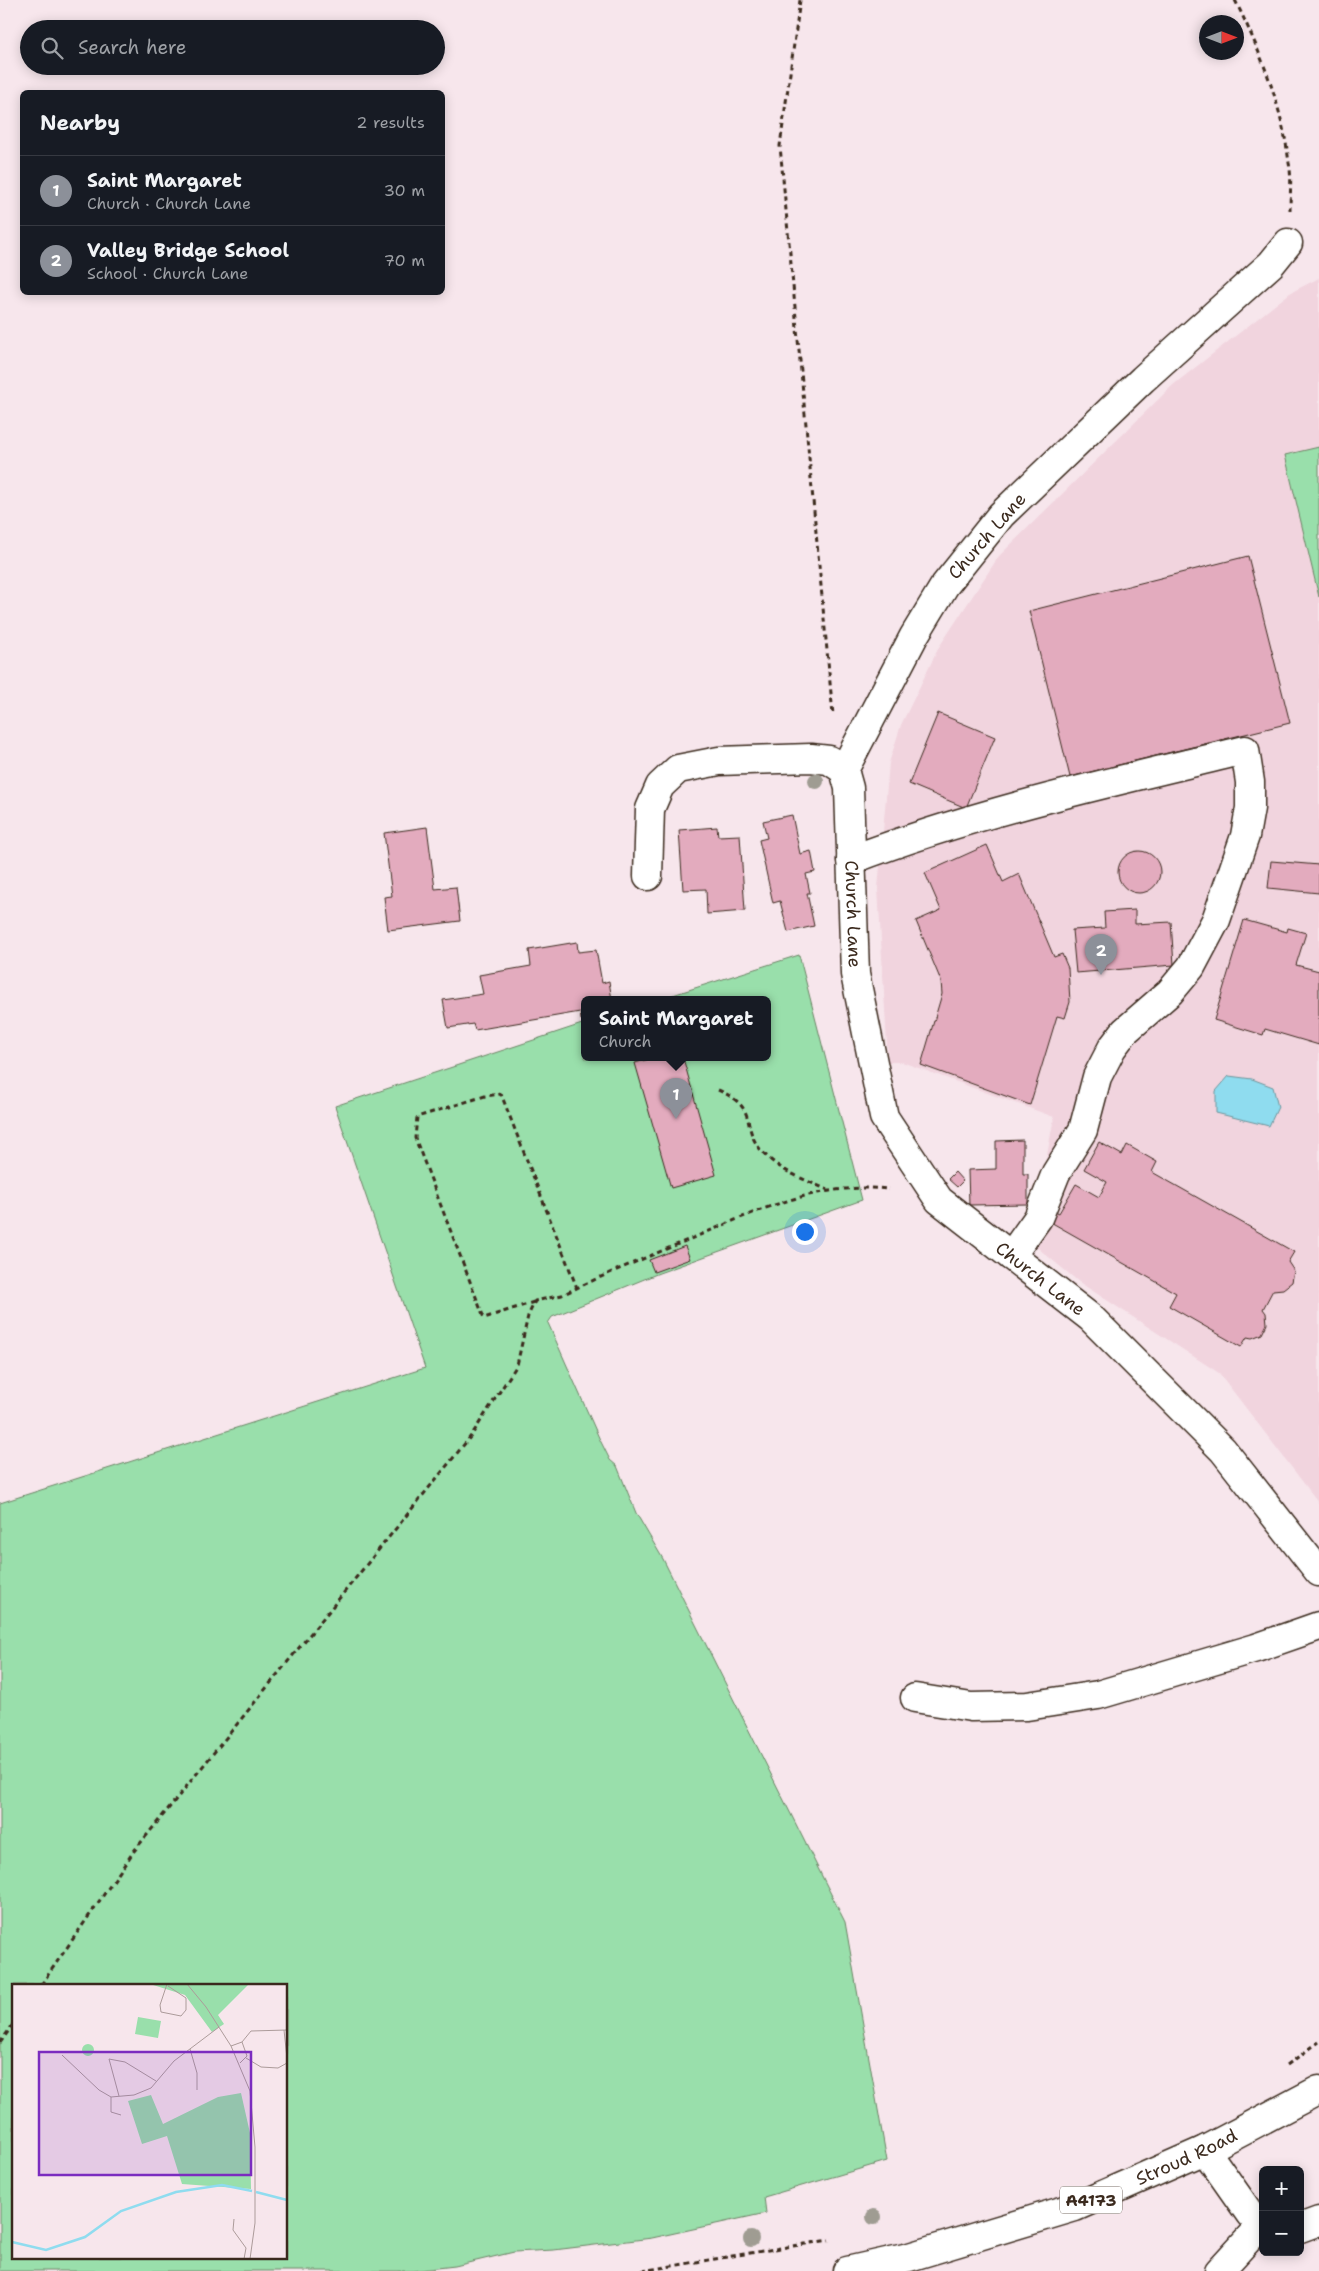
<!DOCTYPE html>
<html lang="en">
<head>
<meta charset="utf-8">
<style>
	body { margin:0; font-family:"Shantell Sans",sans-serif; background:#20242c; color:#f1f3f6 }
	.controls { position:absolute; right:15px; bottom:15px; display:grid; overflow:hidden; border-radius:8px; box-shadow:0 2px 12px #0003 }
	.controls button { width:45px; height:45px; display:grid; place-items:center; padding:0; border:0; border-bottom:1px solid #363941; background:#171b24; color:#f1f3f6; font:25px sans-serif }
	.compass { position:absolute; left:1199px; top:15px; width:45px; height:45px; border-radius:50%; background:#171b24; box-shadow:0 2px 12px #0003; rotate:90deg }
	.you { position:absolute; left:804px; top:1231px; width:18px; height:18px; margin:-12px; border:4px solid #fff; border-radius:50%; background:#1a73e8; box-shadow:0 0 0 8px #1a73e833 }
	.badge { display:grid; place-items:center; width:32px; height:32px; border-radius:50%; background:#8c9099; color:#fff; font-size:16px; font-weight:700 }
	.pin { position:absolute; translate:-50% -41px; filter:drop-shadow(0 1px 2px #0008) }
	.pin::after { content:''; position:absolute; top:26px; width:18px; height:15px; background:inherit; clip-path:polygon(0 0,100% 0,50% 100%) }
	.popup { position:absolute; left:581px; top:996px; width:190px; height:65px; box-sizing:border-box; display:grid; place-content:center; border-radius:8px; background:#171b24; filter:drop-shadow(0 1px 4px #0005); font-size:16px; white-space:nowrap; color:#9ea1a6 }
	.popup b { font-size:19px; color:#f1f3f6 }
	.popup::after { content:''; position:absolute; left:50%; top:100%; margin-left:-10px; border:10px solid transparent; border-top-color:#171b24 }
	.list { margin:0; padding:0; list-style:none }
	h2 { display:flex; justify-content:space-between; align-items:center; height:65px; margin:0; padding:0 20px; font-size:21px }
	h2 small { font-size:16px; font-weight:400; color:#9ea1a6 }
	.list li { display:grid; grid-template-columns:32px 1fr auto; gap:15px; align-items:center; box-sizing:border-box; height:70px; padding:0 20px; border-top:1px solid #363941 }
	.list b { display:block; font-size:19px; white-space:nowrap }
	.list p { margin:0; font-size:16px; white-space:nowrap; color:#9ea1a6 }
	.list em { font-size:16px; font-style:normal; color:#9ea1a6 }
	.icon { flex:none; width:28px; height:28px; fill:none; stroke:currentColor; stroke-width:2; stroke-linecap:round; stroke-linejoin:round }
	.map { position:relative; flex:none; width:1319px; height:2271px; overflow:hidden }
	.search { position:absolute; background:#171b24; box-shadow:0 2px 12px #0003; left:20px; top:20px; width:425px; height:55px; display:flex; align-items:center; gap:12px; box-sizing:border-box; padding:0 18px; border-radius:28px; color:#9ea1a6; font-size:19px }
	.panel { position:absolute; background:#171b24; box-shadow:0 2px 12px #0003; left:20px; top:90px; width:425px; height:205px; border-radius:8px }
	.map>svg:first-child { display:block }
	.built { fill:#f1d4de }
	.green { fill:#99dfab; stroke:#6a8464; fill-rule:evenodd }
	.water { fill:#8fdcef; stroke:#6d959b }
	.building { fill:#e3abbe; stroke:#3b2a1e }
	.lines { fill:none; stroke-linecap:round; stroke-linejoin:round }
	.minor-casing { stroke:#3b2a1e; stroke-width:31 }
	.major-casing { stroke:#3b2a1e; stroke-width:31 }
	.path { stroke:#3b2a1e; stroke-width:3; stroke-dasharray:5 4; stroke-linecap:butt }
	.minor { stroke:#fff; stroke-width:28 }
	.major { stroke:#fff; stroke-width:28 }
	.tree { fill:#9f9c92 }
	.labels { text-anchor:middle; stroke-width:5; stroke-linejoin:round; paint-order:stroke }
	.shield { fill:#fff; stroke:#766a62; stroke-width:1 }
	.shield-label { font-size:16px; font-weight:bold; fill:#3b2a1e }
	.street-label { font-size:18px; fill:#3b2a1e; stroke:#fff }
	.inset-river { fill:none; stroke:#8fdcef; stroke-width:2.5 }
	.inset-road { fill:none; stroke:#ac9b9a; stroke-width:1 }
	.view { fill:#7b2cbf; fill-opacity:0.15; stroke:#7b2cbf; stroke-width:2.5 }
	.inset-edge { fill:none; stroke:#3b2a1e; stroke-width:2.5 }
</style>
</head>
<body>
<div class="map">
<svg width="1319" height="2271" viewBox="0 0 1319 2271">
	<rect width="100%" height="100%" fill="#f7e6ec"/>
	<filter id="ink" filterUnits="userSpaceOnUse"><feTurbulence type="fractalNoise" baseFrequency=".02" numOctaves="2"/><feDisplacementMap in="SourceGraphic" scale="10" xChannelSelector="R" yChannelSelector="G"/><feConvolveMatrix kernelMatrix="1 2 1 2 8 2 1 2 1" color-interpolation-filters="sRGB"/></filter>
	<g filter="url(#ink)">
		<polygon class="built" points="1319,278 1319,1503 1219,1373 1079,1282 1016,1230 1039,1200 1054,1117 902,1062 888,1062 878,888 889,763 901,725 939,647 999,556 1173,385 1290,293"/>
		<g class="green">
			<polygon points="1319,447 1319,597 1285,455"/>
			<path d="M799,955L862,1200L659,1273L552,1317L548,1323L600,1440L610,1460L617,1466L636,1513L663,1559L845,1922L887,2161L764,2197L766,2213L652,2238L554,2250L514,2252L455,2266L411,2271H0V1503L425,1368L335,1106L585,1023V1058H767V1000H657ZM14,1985H286V2257H14Z"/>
		</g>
		<polygon class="water" points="1229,1076 1252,1079 1273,1087 1278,1107 1269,1126 1216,1113 1216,1091"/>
		<g class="building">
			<polygon points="1248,556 1290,723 1070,777 1029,611"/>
			<polygon points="938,713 995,737 966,808 909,784"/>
			<polygon points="792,815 800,854 811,851 815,872 806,874 810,893 807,893 814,926 788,932 780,901 773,903 759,840 767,838 763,821"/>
			<polygon points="427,827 435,889 456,887 460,921 388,930 384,897 392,896 384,833"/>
			<polygon points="717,827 718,836 740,835 745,911 707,914 706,889 683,890 679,830"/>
			<polygon points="987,845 1003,882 1019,874 1054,957 1062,954 1068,968 1070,1002 1065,1018 1057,1016 1030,1105 921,1065 942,994 941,981 916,921 941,910 925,873"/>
			<circle cx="1139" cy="872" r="21"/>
			<polygon points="1271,861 1319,865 1319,893 1268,888"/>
			<polygon points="1135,910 1135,924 1171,922 1174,965 1076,973 1072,930 1105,928 1104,912"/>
			<polygon points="1244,920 1287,932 1288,928 1306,933 1296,965 1319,971 1319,1045 1265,1029 1263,1035 1214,1020"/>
			<polygon points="577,942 578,952 596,950 602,983 609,981 612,1000 585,1000 585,1019 581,1020 580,1012 475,1030 473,1024 448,1028 443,1000 483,994 479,975 531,966 529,950"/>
			<polygon points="653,1058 683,1058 716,1175 671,1188 635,1063"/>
			<polygon points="1023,1140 1023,1174 1028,1174 1028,1204 969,1205 968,1170 996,1169 996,1141"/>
			<polygon points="1099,1142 1122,1155 1127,1145 1157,1162 1152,1172 1294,1252 1288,1262 1294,1271 1292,1282 1283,1289 1273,1290 1263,1309 1266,1313 1267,1324 1262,1334 1252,1338 1247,1337 1241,1347 1169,1306 1176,1293 1047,1220 1053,1210 1059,1213 1076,1184 1099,1197 1107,1182 1084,1169"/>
			<polygon points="955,1172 963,1181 957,1187 948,1179"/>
			<polygon points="685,1246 690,1259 654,1272 649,1260"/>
		</g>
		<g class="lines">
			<g class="minor-casing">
				<g id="minor">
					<path id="s1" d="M1288,243L1271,264L1143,379L1001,515L945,585L914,636L844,770L849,788L855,974L884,1117L939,1200L1091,1318L1223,1450L1319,1572"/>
					<path d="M851,860C979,811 1112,782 1245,750L1250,782V808L1245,836L1216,920L1191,967L1170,992L1125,1031L1112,1048L1097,1077L1083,1130L1056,1173L1038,1218L1011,1256"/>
					<polyline points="648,876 650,809 660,786 678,769 719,761 811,758 829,760 844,770"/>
					<polyline points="915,1698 971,1707 1027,1706 1098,1695 1256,1648 1319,1626"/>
					<polyline points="1205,2150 1250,2214 1263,2224"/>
					<polyline points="1300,2228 1319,2221"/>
					<polyline points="1219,2271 1262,2224"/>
				</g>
			</g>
			<g class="major-casing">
				<g id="major">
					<path id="s2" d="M847,2271L909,2257L1075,2207L1205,2150L1319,2090"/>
				</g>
			</g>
			<g class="path">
				<polyline points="800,0 780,146 833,715"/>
				<path d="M1235,0C1261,53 1282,105 1289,163C1292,178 1290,194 1290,210"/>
				<path d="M718,1090C760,1108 740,1126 761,1150C778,1171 804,1179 828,1190"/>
				<polyline points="534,1302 484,1318 415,1138 417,1117 485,1096 501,1094 577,1288"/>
				<path d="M41,1985L134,1851L471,1436L517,1365L528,1316L535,1301L562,1295C603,1275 645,1258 688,1240C755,1212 814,1182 889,1189"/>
				<polyline points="0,2043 14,2023"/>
				<polyline points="1287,2065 1319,2042"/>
				<polyline points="642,2271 829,2240"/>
			</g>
			<use href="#minor" class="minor"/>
			<use href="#major" class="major"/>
		</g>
		<g class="tree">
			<circle cx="816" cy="781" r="8"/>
			<circle cx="874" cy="2217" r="8"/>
			<circle cx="751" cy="2239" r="8"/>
		</g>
	</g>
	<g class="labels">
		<rect class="shield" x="1060" y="2186.5" width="62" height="27" rx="4"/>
		<g class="shield-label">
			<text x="1091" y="2206">A4173</text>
		</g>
		<g class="street-label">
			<text transform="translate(987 536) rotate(-49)" y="6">Church Lane</text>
			<text dy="6" stroke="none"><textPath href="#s1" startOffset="841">Church Lane</textPath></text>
			<text dy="6" stroke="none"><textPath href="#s1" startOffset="1275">Church Lane</textPath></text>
			<text dy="6" stroke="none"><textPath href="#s2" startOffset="359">Stroud Road</textPath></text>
		</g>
	</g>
	<g transform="translate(12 1984)">
		<rect width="275" height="275" fill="#f7e6ec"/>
		<path d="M138,0H237L206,31L212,40L200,48L173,11ZM126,33L149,37L146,54L123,50ZM70 66a6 6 0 1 1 12 0a6 6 0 1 1-12 0ZM229,109L238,149L239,205L170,200L155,152L130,160L116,117L139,111L151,140L206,113Z" fill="#99dfab"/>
		<path class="inset-river" d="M244,208L275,216M0,258L34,266L73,253L109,227L164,208L210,201L240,207"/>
		<path class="inset-road" d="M155,0L148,21L149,28L169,32L174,26V14L156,2M175,0L194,23L219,62L238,107L243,163V239L238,275M272,46L275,74M219,62L230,58L239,47L275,46M178,65L185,89V106M50,71L87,106L99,113L122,111L139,104L162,77L207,43M234,74L249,83L266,84L275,79M228,79L235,72L230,58M107,112L97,75L113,78L144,97M99,113V128L109,131M222,235L221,246L234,264L232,275"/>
		<path class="view" d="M27,68H239V191H27Z"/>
		<rect width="275" height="275" class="inset-edge"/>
	</g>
</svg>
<div class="controls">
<button>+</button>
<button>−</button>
</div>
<svg class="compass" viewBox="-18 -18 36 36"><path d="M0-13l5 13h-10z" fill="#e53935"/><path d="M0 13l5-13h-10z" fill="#9ea1a6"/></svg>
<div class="you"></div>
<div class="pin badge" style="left:676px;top:1119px">1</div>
<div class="popup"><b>Saint Margaret</b>Church</div>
<div class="pin badge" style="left:1101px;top:975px">2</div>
<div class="search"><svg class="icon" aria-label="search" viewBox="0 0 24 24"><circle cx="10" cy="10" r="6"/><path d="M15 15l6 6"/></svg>Search here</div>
<section class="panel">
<h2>Nearby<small>2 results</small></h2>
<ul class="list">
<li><span class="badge">1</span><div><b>Saint Margaret</b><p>Church · Church Lane</p></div><em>30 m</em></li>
<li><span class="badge">2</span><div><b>Valley Bridge School</b><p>School · Church Lane</p></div><em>70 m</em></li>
</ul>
</section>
</div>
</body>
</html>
